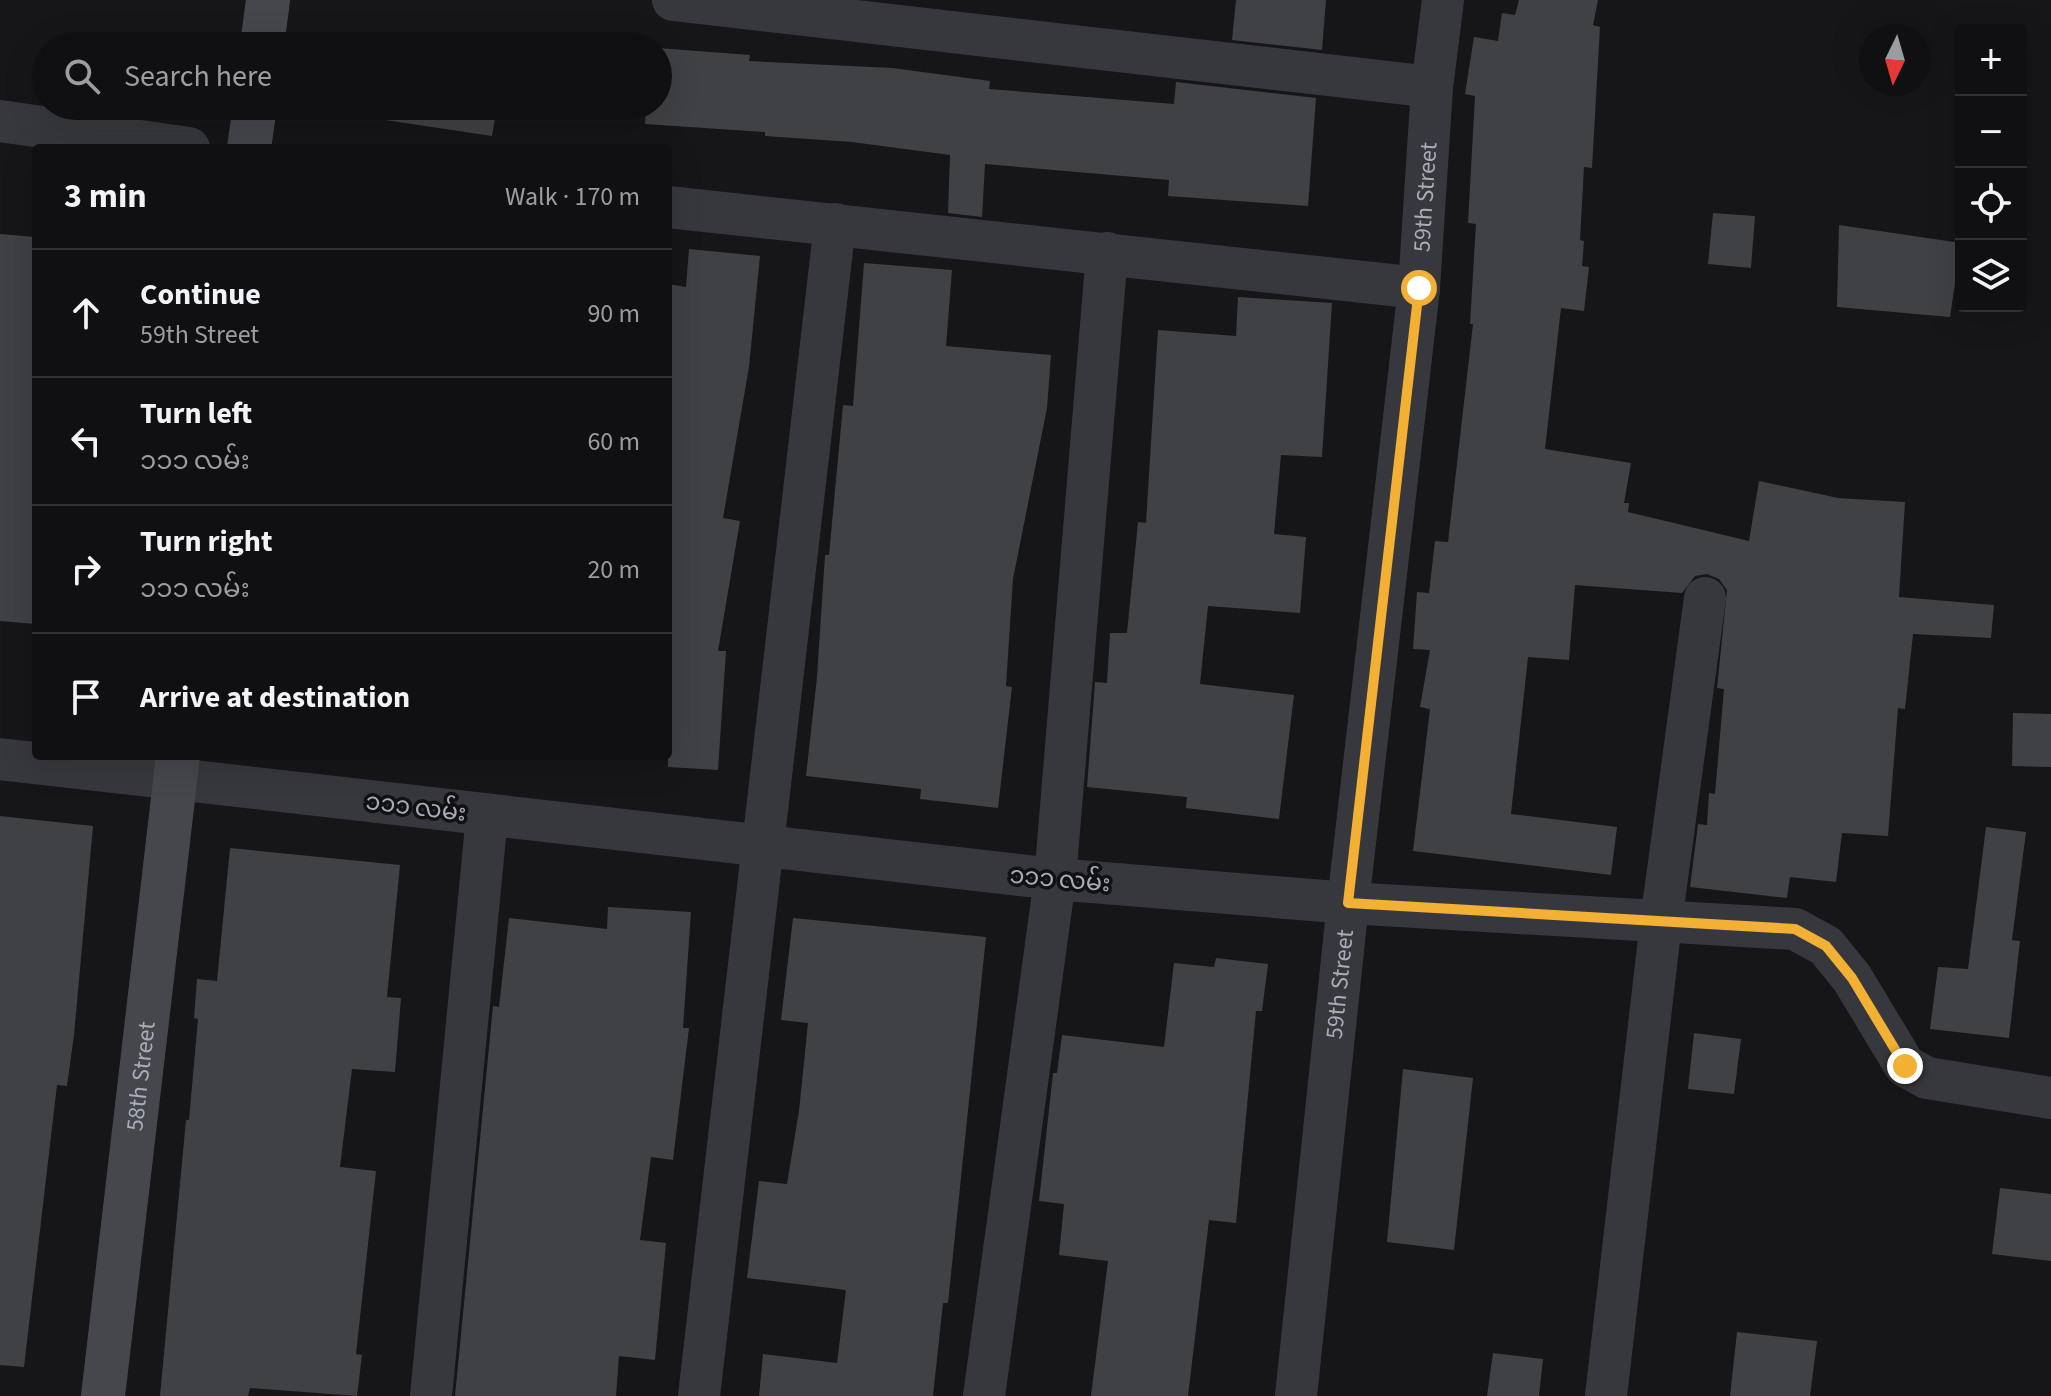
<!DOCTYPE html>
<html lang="en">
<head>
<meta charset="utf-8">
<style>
	body { margin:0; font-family:"Source Sans 3","Noto Sans Myanmar",sans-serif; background:#1e1e20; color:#f1f3f6 }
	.controls { position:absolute; right:24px; top:24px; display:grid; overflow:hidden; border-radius:8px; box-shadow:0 8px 32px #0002 }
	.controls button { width:72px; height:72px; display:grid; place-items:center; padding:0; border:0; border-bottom:2px solid #303032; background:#101012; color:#f1f3f6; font:40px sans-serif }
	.compass { position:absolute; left:1859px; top:24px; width:72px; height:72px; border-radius:50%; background:#101012; box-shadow:0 8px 32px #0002; rotate:185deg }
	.stop { position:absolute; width:24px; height:24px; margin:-18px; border:6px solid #f2b134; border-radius:50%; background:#fff }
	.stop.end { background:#f2b134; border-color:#fff; box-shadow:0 2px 8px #0008 }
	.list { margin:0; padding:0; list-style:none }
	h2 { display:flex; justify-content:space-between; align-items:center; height:104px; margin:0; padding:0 32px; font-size:34px }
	h2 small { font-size:26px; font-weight:400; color:#9c9d9f }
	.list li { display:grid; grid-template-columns:52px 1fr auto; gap:24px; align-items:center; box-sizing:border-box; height:128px; padding:0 32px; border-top:2px solid #303032 }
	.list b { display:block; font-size:30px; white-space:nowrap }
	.list p { margin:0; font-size:26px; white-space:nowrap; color:#9c9d9f }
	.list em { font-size:26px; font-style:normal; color:#9c9d9f }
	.icon { flex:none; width:44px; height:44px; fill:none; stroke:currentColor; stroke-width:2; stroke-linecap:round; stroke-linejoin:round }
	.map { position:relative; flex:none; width:2051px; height:1396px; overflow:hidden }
	.search { position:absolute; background:#101012; box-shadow:0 8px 32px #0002; left:32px; top:32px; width:640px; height:88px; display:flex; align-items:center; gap:20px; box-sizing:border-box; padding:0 28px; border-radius:44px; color:#9c9d9f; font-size:30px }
	.panel { position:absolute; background:#101012; box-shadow:0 8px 32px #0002; left:32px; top:144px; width:640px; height:616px; border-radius:8px }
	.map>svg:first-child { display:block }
	.building { fill:#404145 }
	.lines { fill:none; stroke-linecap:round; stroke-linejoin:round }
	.minor { stroke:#37383d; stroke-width:42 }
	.secondary { stroke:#45474d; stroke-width:44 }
	.route { stroke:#f2b134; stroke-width:10 }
	.labels { text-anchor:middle; stroke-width:7; stroke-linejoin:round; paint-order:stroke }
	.street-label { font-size:24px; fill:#a8adb8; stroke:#111113 }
</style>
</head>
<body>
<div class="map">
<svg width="2051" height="1396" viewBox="0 0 2051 1396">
	<rect width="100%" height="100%" fill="#161618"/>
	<g class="building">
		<polygon points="1236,0 1326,0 1322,50 1232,40"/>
		<polygon points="1519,0 1598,0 1593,25 1600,27 1592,168 1584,167 1580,240 1584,241 1582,266 1589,267 1584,311 1561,308 1545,449 1631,463 1624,503 1629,503 1628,512 1749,541 1759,481 1838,498 1905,502 1899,597 1994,605 1991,638 1913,634 1905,709 1898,708 1888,836 1842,833 1836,882 1790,877 1787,898 1690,887 1698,824 1707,825 1709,793 1715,794 1724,689 1717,688 1727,590 1719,579 1707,574 1695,576 1682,593 1575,585 1569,660 1528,657 1511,814 1617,827 1611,875 1413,851 1430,709 1420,707 1430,650 1413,649 1417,592 1429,593 1435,541 1448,542 1473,324 1470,324 1476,224 1468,223 1475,96 1465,94 1474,37 1498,41 1502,13 1515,15"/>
		<polygon points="398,34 476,46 396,46"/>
		<polygon points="658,48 750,55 749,61 892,68 990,81 989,89 1174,104 1176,82 1316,98 1308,206 1168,196 1169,180 985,164 982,217 948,213 950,155 852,142 765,136 765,132 645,124 646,106 658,106"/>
		<polygon points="387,106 497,106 492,136 385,120"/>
		<polygon points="1713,213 1755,216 1751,268 1708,264"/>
		<polygon points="1839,225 1961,243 1950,317 1837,307"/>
		<polygon points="0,234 36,237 36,624 0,621"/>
		<polygon points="689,249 760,256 749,367 723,518 740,521 718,651 726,651 718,770 668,767 668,284 686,287"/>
		<polygon points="864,263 952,270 946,346 1051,355 1047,408 1013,579 1006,686 1012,687 998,808 920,799 921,789 806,776 817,677 825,555 829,555 843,405 853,406"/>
		<polygon points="1238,297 1332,303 1322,457 1281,455 1274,534 1306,537 1300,613 1208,606 1200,684 1294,695 1279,819 1186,808 1187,797 1087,787 1095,682 1107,683 1110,633 1127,633 1138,522 1146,523 1158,330 1236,336"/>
		<polygon points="2013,713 2051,714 2051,767 2012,766"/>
		<polygon points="0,816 93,826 74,1035 67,1086 57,1085 24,1367 0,1365"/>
		<polygon points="1986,827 2026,832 2012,940 2020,941 2009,1038 1930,1029 1938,967 1968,969"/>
		<polygon points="230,848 400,865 387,997 401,998 395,1072 352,1069 340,1167 376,1171 356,1354 362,1355 357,1396 250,1388 248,1396 160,1396 186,1120 189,1120 198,1019 194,1018 197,979 217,981"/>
		<polygon points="608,907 691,912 683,1028 689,1028 673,1160 651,1157 640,1240 666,1243 655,1360 619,1356 616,1396 455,1396 493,1006 499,1007 509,918 607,929"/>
		<polygon points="793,918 986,937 948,1303 943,1303 933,1396 759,1396 763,1354 837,1363 846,1290 747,1278 759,1181 787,1184 799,1111 808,1023 781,1020"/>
		<polygon points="1216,958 1268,964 1262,1011 1256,1011 1236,1223 1209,1220 1188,1396 1091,1396 1108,1261 1059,1255 1064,1204 1039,1201 1053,1073 1057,1073 1062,1035 1164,1047 1174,963 1214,967"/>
		<polygon points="1694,1033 1741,1039 1734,1094 1688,1089"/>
		<polygon points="1403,1069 1473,1078 1454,1250 1387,1242"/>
		<polygon points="2000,1188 2051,1194 2051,1261 1992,1254"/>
		<polygon points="1737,1332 1817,1341 1810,1396 1730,1396"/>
		<polygon points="1493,1353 1543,1359 1539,1396 1487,1396"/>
	</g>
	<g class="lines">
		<g class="minor">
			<polyline points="673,0 1432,87"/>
			<polyline points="0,121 189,148"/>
			<polyline points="668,207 1419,288"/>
			<polyline points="0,759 1055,879 1348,903 1795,929 1826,946 1852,978 1905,1066 1927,1078 2051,1098"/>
			<polyline points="431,1396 487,816"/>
			<polyline points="699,1396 835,224"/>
			<polyline points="984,1396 1055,879 1107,253"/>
			<path id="s1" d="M1296,1396L1348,903L1419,288L1432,87L1443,0"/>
			<polyline points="1606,1396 1661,922 1705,598"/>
		</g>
		<g class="secondary">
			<polyline points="262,46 268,0"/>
			<polyline points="249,148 255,106"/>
			<path id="s2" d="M103,1396L178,756"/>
		</g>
	</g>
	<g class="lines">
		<polyline class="route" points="1419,288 1348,903 1795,929 1826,946 1852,978 1905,1066"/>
	</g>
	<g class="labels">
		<g class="street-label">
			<text dy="8" stroke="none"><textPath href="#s1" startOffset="1206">59th Street</textPath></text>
			<text transform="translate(416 807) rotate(7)" y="8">၁၁၁ လမ်း</text>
			<text transform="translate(1060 879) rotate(5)" y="8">၁၁၁ လမ်း</text>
			<text dy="8" stroke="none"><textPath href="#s1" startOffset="414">59th Street</textPath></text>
			<text dy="8" stroke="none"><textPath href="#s2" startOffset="322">58th Street</textPath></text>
		</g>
	</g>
</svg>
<div class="controls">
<button>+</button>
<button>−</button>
<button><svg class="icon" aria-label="locate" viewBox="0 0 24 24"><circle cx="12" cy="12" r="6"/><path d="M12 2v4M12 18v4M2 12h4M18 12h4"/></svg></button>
<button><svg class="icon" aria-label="layers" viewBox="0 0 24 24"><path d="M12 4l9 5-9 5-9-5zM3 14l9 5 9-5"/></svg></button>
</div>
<svg class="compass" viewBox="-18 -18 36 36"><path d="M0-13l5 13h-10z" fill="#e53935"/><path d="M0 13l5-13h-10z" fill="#9c9d9f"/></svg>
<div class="stop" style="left:1419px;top:288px"></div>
<div class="stop end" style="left:1905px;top:1066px"></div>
<div class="search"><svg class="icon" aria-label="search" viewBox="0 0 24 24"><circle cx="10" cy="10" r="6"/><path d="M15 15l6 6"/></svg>Search here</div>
<section class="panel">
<h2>3 min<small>Walk · 170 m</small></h2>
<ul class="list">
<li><svg class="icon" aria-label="ahead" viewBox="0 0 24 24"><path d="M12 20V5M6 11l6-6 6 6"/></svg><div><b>Continue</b><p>59th Street</p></div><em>90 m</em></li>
<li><svg class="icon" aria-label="left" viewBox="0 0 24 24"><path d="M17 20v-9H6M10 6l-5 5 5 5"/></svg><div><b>Turn left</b><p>၁၁၁ လမ်း</p></div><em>60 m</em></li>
<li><svg class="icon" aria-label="right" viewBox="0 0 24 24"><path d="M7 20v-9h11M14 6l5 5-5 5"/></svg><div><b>Turn right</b><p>၁၁၁ လမ်း</p></div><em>20 m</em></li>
<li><svg class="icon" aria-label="arrive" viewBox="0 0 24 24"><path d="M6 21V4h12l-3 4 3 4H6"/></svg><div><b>Arrive at destination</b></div></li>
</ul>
</section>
</div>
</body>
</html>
